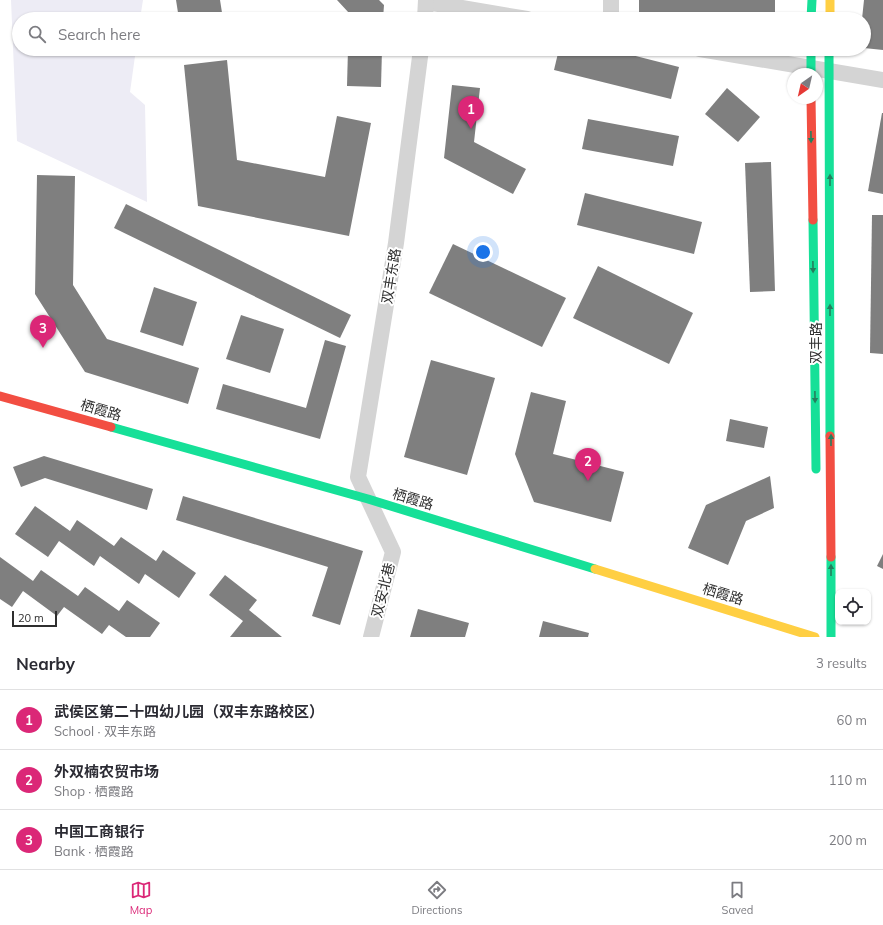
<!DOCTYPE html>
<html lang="en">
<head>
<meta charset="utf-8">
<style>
	body { margin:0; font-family:Mulish,"Noto Sans SC",sans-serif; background:#f7f7f7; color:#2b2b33 }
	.controls { position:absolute; right:12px; bottom:12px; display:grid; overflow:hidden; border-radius:8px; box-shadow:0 1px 3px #0004 }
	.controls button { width:36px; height:36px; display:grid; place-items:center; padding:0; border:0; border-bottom:1px solid #e1e1e2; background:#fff; color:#2b2b33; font:20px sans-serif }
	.compass { position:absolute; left:787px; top:68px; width:36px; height:36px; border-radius:50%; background:#fff; box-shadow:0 1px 3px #0004; rotate:214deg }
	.scale { position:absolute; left:12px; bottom:10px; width:45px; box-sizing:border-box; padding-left:4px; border:2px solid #2f2f2f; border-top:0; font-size:11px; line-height:14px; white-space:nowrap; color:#2f2f2f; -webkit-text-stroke:3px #fff; paint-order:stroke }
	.you { position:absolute; left:483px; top:252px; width:14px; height:14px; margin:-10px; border:3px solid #fff; border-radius:50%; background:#1a73e8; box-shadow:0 0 0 6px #1a73e833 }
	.badge { display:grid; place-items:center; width:26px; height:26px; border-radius:50%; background:#db2777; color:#fff; font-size:13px; font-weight:700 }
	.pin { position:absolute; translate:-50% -33px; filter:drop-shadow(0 1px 2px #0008) }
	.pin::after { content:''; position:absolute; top:21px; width:14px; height:12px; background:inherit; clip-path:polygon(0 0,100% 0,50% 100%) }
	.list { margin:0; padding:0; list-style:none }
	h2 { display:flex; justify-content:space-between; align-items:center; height:52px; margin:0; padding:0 16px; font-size:17px }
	h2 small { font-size:13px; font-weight:400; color:#7c7c81 }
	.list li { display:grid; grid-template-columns:26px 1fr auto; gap:12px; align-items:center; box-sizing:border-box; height:60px; padding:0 16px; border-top:1px solid #e1e1e2 }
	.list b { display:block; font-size:15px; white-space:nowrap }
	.list p { margin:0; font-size:13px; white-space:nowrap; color:#7c7c81 }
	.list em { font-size:13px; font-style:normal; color:#7c7c81 }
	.icon { flex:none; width:22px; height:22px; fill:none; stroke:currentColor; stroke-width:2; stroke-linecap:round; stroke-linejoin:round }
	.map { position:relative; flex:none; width:883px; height:637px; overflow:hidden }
	.search { position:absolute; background:#fff; box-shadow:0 1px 3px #0004; left:12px; right:12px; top:12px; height:44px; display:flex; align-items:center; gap:10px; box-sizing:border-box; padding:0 14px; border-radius:22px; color:#7c7c81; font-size:15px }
	.sheet { height:232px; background:#fff }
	nav { display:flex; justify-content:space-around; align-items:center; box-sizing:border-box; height:56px; border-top:1px solid #e1e1e2; background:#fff; font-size:11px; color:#7c7c81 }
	nav a { display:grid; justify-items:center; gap:2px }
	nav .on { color:#db2777 }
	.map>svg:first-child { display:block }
	.green { fill:#edecf5 }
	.building { fill:#7f7f7f }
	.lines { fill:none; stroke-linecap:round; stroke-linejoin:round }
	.street { stroke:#d4d4d4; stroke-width:16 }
	.fast { stroke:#16e098; stroke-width:9 }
	.slow { stroke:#ffcf43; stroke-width:9 }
	.jam { stroke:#f24e42; stroke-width:9 }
	.oneway { fill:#247f5e }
	.labels { text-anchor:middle; stroke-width:4; stroke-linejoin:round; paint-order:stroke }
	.street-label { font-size:14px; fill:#2f2f2f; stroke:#fff }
</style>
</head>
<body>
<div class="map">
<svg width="883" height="637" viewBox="0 0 883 637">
	<rect width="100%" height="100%" fill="#fff"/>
	<polygon class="green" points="11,0 143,0 140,19 19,19 19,49 136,49 130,92 145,105 147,202 17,141"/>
	<g class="building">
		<polygon points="176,0 220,0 223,19 179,19"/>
		<polygon points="337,0 379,0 384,5 383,19 349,19 349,13"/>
		<polygon points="639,0 775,0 775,19 639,17"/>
		<polygon points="864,0 883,0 883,50 864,48 864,19 862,19"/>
		<polygon points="348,49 382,49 381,87 347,86"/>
		<polygon points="559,49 608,49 679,67 671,99 554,70"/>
		<polygon points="227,60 237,160 325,177 337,116 371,123 349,236 198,206 184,65"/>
		<polygon points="452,85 480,88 474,142 526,169 513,194 444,158"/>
		<polygon points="727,88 760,117 738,142 705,114"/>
		<polygon points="882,113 883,113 883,194 868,191"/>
		<polygon points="588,119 679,136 673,166 582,149"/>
		<polygon points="771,162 775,291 750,292 745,163"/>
		<polygon points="37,175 75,176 73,285 107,339 199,368 188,404 85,372 35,294"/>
		<polygon points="585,193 702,222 694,254 577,225"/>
		<polygon points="126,204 351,315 340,338 114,228"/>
		<polygon points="872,215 883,215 883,354 870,353"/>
		<polygon points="453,244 566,298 542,347 429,293"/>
		<polygon points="598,266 693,313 669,364 573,318"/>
		<polygon points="154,287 197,302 183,346 140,332"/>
		<polygon points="241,315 284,329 270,373 226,359"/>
		<polygon points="325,340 346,346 320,439 216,409 223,384 306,408"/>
		<polygon points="431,360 495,378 467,475 404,457"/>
		<polygon points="531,392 566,401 553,454 624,472 611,522 534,502 515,454"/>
		<polygon points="730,419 768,427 764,448 726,441"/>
		<polygon points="44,456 153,489 147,510 45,478 21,487 13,467"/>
		<polygon points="770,476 774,508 746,521 728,565 688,548 706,505"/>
		<polygon points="183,496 363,551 340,625 312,616 328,567 176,520"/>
		<polygon points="35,506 70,531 77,520 114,546 121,537 156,561 163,550 196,573 179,598 145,574 139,584 100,556 94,566 59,541 48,557 15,534"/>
		<polygon points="883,554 883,569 877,566"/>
		<polygon points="0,557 33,581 41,570 78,596 85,587 119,611 127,600 160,623 150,637 126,637 109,625 102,634 64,607 57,616 23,591 12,607 0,599"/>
		<polygon points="225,575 257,600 249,610 282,637 230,637 243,621 209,595"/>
		<polygon points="418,609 469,623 465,637 410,637"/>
		<polygon points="543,621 589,633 588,637 539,637"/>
	</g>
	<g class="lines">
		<g class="street">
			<polyline points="427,2 527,19"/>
			<polyline points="425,19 426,0"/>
			<polyline points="611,19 611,0"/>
			<polyline points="700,49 883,80"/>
			<polyline points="371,637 393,552 358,477 396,243 421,49"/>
		</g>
		<g class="fast">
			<polyline points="811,19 812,0"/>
			<polyline points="811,49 811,74"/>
			<polyline points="829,49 830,436"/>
			<polyline points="813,220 816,469"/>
			<polyline points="111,427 368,499 595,569"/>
			<polyline points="831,557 831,637"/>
		</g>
		<g class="slow">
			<polyline points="830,0 830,19"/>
			<polyline points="595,569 815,637"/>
		</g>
		<g class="jam">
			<polyline points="811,98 813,220"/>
			<polyline points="0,396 111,427"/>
			<polyline points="830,436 831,557"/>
		</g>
	</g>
	<defs><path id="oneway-solid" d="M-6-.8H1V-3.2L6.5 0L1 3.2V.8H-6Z"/></defs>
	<g class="oneway">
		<use href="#oneway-solid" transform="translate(811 137) rotate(89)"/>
		<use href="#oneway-solid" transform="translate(830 180) rotate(-90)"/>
		<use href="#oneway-solid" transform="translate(813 267) rotate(89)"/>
		<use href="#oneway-solid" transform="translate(830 310) rotate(-90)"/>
		<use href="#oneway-solid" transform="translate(815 397) rotate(89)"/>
		<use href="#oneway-solid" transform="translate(831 440) rotate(-90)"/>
		<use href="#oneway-solid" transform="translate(831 570) rotate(-90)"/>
	</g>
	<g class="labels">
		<g class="street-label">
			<text transform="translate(391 276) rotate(-81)" y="5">双丰东路</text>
			<text transform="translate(816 343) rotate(-90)" y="5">双丰路</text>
			<text transform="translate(101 410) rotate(16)" y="5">栖霞路</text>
			<text transform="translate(413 499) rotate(17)" y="5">栖霞路</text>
			<text transform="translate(383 590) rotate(-76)" y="5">双安北巷</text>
			<text transform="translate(723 594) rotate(17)" y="5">栖霞路</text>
		</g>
	</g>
</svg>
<div class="controls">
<button><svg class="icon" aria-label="locate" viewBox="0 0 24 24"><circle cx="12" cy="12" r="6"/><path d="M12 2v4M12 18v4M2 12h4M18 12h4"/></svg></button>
</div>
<svg class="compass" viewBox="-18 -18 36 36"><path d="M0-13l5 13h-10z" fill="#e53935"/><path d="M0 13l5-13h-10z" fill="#7c7c81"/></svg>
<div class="scale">20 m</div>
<div class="you"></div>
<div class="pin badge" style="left:471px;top:129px">1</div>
<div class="pin badge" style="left:588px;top:481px">2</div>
<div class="pin badge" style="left:43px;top:348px">3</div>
<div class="search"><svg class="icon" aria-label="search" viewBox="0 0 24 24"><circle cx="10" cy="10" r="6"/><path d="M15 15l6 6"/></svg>Search here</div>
</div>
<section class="sheet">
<h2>Nearby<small>3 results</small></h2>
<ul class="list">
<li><span class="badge">1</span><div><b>武侯区第二十四幼儿园（双丰东路校区）</b><p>School · 双丰东路</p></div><em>60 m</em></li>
<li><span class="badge">2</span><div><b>外双楠农贸市场</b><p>Shop · 栖霞路</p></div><em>110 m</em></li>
<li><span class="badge">3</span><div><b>中国工商银行</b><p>Bank · 栖霞路</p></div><em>200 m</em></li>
</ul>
</section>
<nav>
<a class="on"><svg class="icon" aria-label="map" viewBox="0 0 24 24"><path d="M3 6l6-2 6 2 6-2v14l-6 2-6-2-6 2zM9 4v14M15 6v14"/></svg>Map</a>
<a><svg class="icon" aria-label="directions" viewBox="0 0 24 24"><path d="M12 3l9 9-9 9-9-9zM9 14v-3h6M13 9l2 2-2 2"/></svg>Directions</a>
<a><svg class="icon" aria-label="saved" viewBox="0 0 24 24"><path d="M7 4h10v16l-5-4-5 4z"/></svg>Saved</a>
</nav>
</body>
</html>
